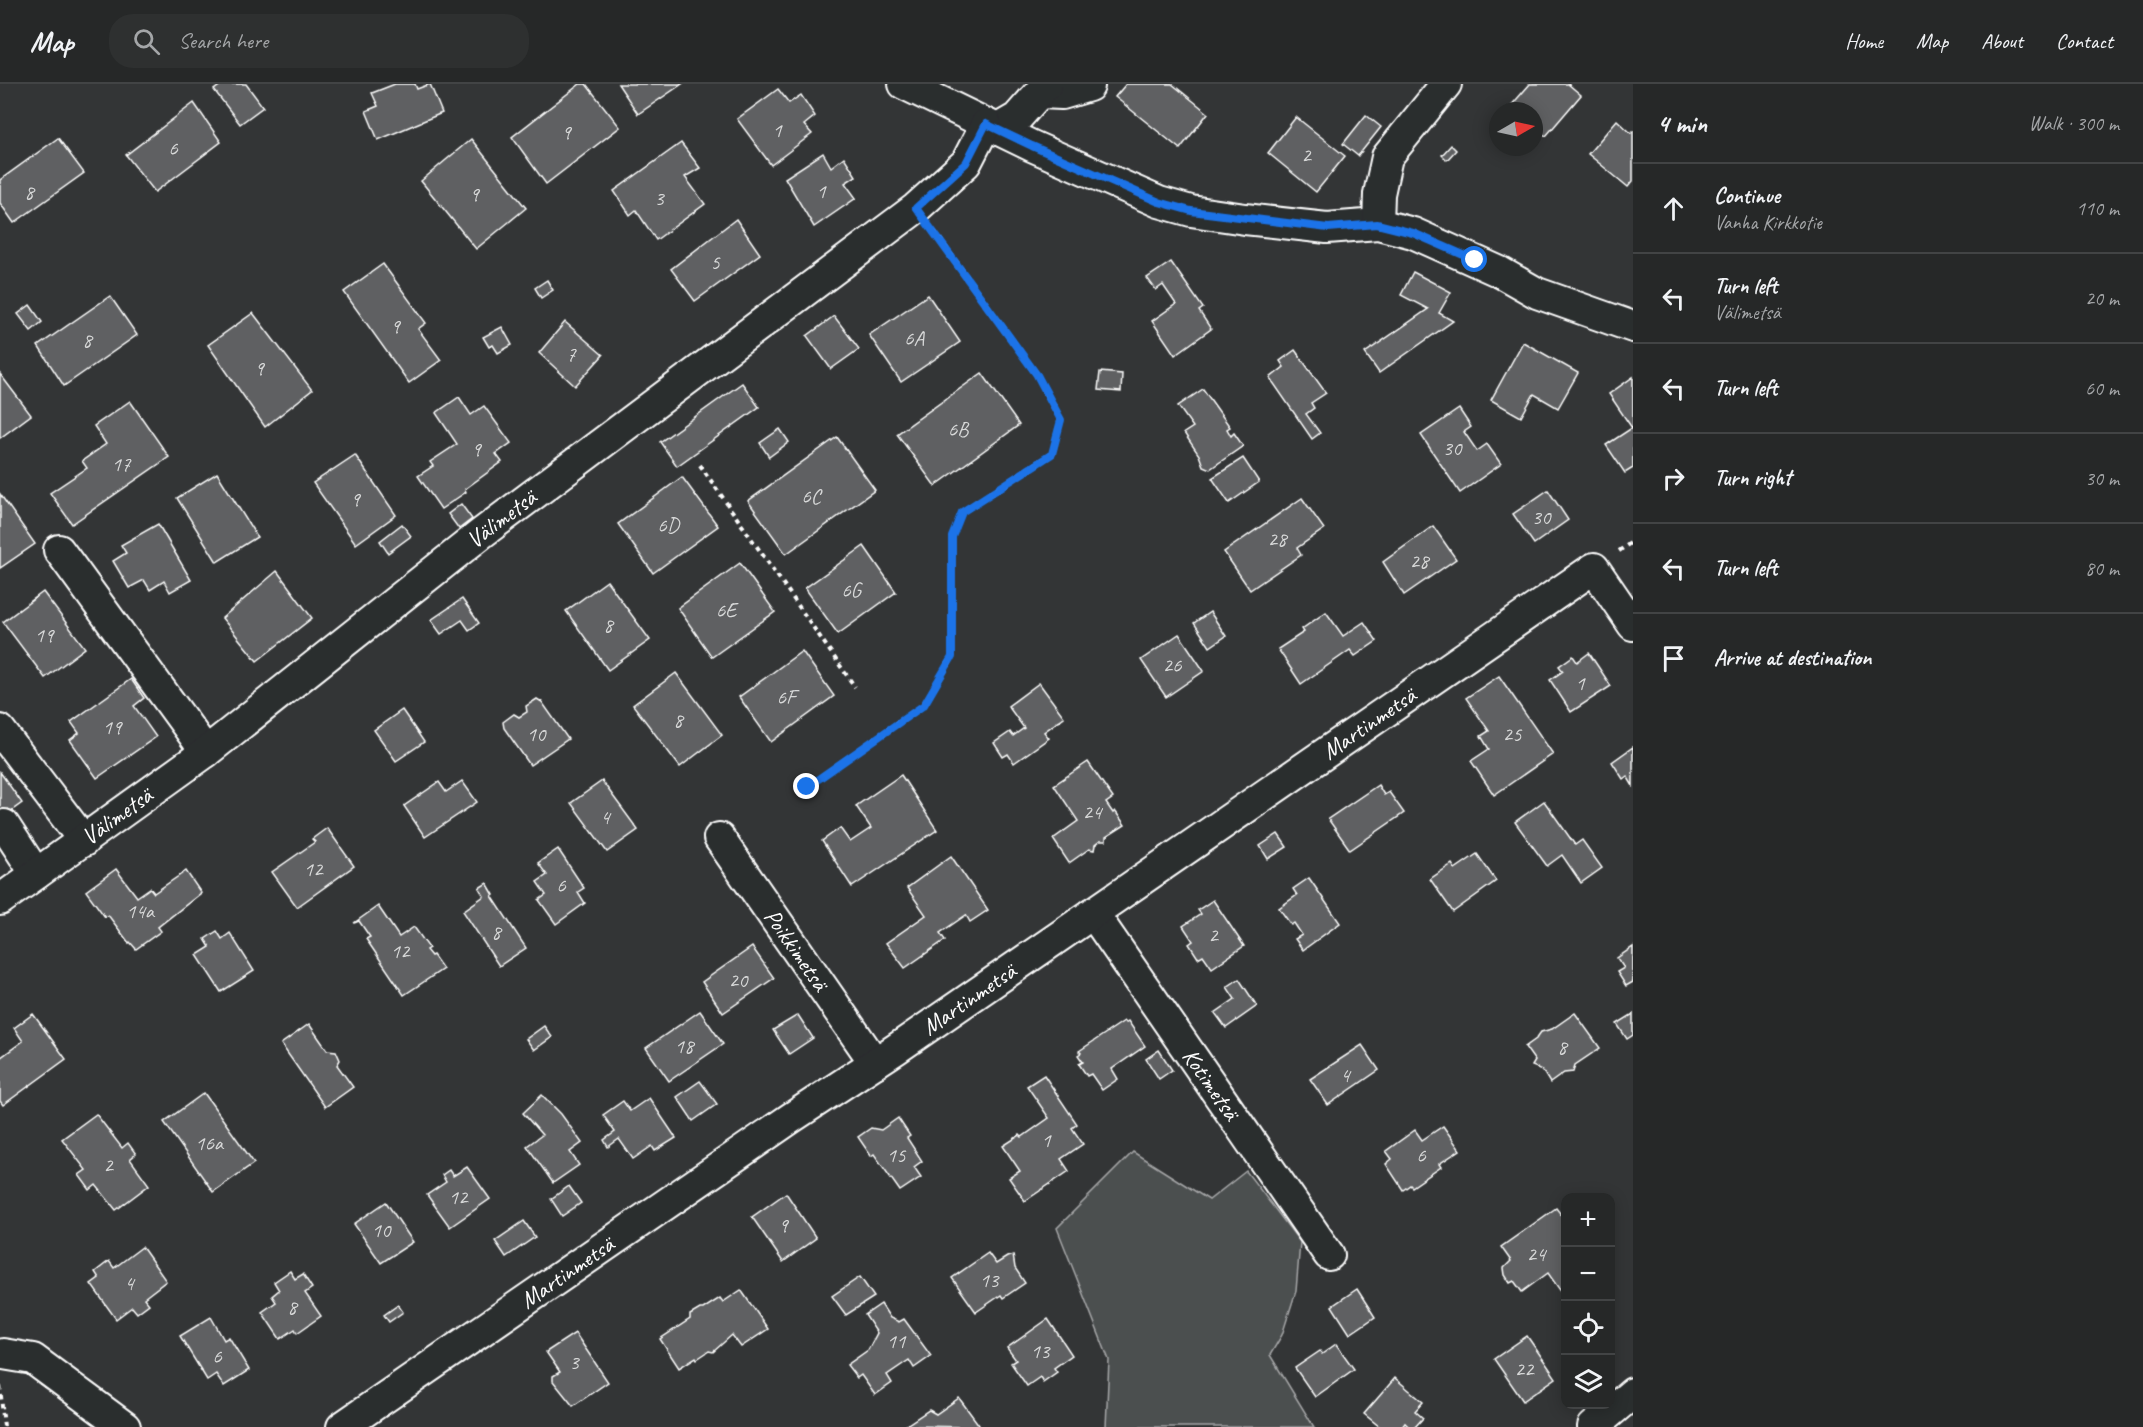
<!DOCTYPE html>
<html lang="en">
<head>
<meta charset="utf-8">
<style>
	body { margin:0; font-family:Caveat,sans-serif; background:#2e3030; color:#f1f3f6 }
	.controls { position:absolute; right:18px; bottom:18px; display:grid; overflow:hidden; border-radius:12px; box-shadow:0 3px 15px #0003 }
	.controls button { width:54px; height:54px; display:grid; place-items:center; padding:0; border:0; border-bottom:2px solid #424445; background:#262828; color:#f1f3f6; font:30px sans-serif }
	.compass { position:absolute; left:1489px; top:18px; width:54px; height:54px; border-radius:50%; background:#262828; box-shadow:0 3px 15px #0003; rotate:81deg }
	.stop { position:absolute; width:18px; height:18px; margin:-14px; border:4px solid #1a73e8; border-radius:50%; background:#fff }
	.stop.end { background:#1a73e8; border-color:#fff; box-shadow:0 2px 6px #0008 }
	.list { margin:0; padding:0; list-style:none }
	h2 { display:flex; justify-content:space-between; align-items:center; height:78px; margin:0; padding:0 24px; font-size:26px }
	h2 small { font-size:20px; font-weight:400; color:#a4a6a8 }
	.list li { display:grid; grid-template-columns:39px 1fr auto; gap:18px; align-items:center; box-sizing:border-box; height:90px; padding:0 24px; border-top:2px solid #424445 }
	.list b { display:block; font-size:22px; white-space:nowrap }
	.list p { margin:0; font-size:20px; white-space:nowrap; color:#a4a6a8 }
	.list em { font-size:20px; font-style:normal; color:#a4a6a8 }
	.icon { flex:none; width:33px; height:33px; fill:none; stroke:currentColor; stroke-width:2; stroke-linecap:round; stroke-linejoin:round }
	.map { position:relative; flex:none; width:1633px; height:1343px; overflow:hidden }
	header { display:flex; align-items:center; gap:36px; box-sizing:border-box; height:84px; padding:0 30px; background:#262828; border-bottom:2px solid #424445 }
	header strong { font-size:28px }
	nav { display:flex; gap:33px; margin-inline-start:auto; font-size:21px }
	.search { width:420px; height:54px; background:#2e3030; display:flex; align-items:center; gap:15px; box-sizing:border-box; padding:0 21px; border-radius:24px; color:#a4a6a8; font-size:22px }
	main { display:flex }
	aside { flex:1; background:#262828 }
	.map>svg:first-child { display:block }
	.green { fill:#4c4f50; stroke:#a6a7a8; stroke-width:1.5 }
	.building { fill:#5f6162; stroke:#fff; stroke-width:1.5 }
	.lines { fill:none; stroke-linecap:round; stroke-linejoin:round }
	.minor-casing { stroke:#fff; stroke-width:34 }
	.path { stroke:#fff; stroke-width:4; stroke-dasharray:4.5 4.5; stroke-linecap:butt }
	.minor { stroke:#2a2d2e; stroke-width:30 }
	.route { stroke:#1a73e8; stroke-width:8 }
	.labels { text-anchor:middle; stroke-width:5; stroke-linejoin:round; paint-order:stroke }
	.number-label { font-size:21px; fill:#d7d8d8 }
	.street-label { font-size:24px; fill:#fff; stroke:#2a2d2e }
</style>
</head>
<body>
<header>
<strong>Map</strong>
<div class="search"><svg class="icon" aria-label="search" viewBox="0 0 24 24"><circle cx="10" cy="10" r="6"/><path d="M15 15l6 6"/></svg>Search here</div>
<nav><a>Home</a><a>Map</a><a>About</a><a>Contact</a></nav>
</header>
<main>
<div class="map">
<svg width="1633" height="1343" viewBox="0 0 1633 1343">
	<rect width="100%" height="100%" fill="#333536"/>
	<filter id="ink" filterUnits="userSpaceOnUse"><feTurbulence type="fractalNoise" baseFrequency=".0167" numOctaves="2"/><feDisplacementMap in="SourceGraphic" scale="12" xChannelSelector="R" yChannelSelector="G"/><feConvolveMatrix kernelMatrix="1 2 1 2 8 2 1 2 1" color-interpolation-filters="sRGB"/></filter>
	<g filter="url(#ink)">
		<polygon class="green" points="1133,1068 1209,1116 1246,1087 1300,1158 1296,1207 1282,1251 1270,1271 1314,1343 1106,1343 1109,1276 1057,1144"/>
		<g class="building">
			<polygon points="222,0 246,0 263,23 240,40 214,6"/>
			<polygon points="395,0 415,0 417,5 430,0 442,29 378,56 366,27 378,22 372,9"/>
			<polygon points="580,0 586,0 620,43 546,100 512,53"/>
			<polygon points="618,0 682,0 638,30"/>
			<polygon points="1126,0 1172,0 1208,29 1180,65 1115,13"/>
			<polygon points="1530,0 1568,0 1581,11 1546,52 1534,43 1534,27 1515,27 1510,23"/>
			<polygon points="778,5 789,19 801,11 815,32 804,41 812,50 771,81 737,35"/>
			<polygon points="194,19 221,58 155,108 126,71"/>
			<polygon points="1366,31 1381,43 1358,72 1343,60"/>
			<polygon points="1296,33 1345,72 1316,108 1268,69"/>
			<polygon points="1617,36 1631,49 1633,47 1633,97 1628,103 1588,70"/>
			<polygon points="58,54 84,89 14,139 0,119 0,96"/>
			<polygon points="471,55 526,124 476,165 421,97"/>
			<polygon points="681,59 700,84 685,93 705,120 656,156 636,126 630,131 614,107"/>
			<polygon points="1451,61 1456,66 1447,76 1442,71"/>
			<polygon points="823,69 831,83 844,73 856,92 845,99 856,114 814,143 785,94"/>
			<polygon points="736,135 760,170 695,217 671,185"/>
			<polygon points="1171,178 1203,224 1199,227 1211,245 1175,271 1152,237 1176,220 1163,201 1156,206 1147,194"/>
			<polygon points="383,180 426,239 418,245 441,276 409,299 344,208"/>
			<polygon points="1413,188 1451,208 1439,229 1453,237 1379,289 1365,269 1428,225 1401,211"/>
			<polygon points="547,196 553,206 541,214 535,204"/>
			<polygon points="928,211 960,258 901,298 869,251"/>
			<polygon points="110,212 137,251 64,302 38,262"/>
			<polygon points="30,221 42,238 31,247 18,230"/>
			<polygon points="253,229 312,306 265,343 208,261"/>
			<polygon points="834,232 859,265 831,285 807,252"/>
			<polygon points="565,238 603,271 575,302 539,269"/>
			<polygon points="502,243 512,261 498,269 493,261 489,263 483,253"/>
			<polygon points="1523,258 1578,289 1558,324 1534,310 1521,333 1491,316"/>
			<polygon points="1295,266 1326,309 1311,319 1314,324 1306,330 1320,349 1312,355 1270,294 1284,283 1280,277"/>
			<polygon points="1100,288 1122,290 1121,308 1098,306"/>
			<polygon points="982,289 1019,341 935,402 897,350"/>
			<polygon points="0,290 31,331 0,354"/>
			<polygon points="1633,293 1633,384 1625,389 1606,361 1632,344 1609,310"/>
			<polygon points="742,299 759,323 677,382 660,358"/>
			<polygon points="1203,305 1230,343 1227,345 1231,352 1234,349 1243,362 1210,385 1203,382 1199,371 1184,349 1193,343 1178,322"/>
			<polygon points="459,313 471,331 484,322 511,359 496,370 502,378 465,405 466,408 441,425 418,392 433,382 430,378 457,360 436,329"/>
			<polygon points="130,317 169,373 72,440 50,409 87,384 82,377 106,360 94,342"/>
			<polygon points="1459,325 1471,343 1464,348 1477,367 1487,360 1501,380 1460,409 1421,351"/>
			<polygon points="780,345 789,358 769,373 760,359"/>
			<polygon points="837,353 875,406 786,470 748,417"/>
			<polygon points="355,371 396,431 356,460 313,399"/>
			<polygon points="1243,374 1259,398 1229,419 1212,394"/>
			<polygon points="217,389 257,453 217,478 177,414"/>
			<polygon points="682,393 718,442 653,489 618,440"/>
			<polygon points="1548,406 1568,436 1534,460 1513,430"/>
			<polygon points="0,410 35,460 0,484"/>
			<polygon points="1302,414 1324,445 1297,464 1301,471 1250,506 1224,468"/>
			<polygon points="461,420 472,435 459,445 448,430"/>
			<polygon points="158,440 191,496 170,508 164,497 150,506 144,496 129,504 113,477 126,469 121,461"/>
			<polygon points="402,440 411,452 388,469 380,457"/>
			<polygon points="1433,442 1456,475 1404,511 1383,478"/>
			<polygon points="864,462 896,508 838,550 805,504"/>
			<polygon points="740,479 775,528 712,573 678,524"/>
			<polygon points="277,487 312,534 257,577 222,534"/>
			<polygon points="607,497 650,556 608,586 566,527"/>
			<polygon points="43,508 85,564 45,594 3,538"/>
			<polygon points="462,515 479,539 469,546 462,536 441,550 431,536"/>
			<polygon points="1210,528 1226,552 1210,563 1194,539"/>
			<polygon points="1326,528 1343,552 1364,538 1377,557 1355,572 1350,566 1301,600 1278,565 1304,548 1302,545"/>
			<polygon points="1179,550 1204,587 1166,613 1141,576"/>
			<polygon points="802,567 834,612 771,658 739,613"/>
			<polygon points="1589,569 1611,602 1571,628 1550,596 1563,587 1559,582 1573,572 1577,578"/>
			<polygon points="676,589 722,651 680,683 633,621"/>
			<polygon points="1499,592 1553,670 1494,711 1471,677 1489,665 1481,652 1489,647 1466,614"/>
			<polygon points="131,595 144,614 134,622 156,653 97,694 70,656 79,649 71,638"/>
			<polygon points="1039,599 1064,633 1044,648 1049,654 1014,679 1008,670 1003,673 994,659 1010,648 1013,652 1024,644 1008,622"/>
			<polygon points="537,615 542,618 568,655 530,681 504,644 503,638 514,630 519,633 527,628 526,622"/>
			<polygon points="402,626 424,658 396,677 374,646"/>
			<polygon points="1633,663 1633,702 1627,692 1623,695 1612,678"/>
			<polygon points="1088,678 1113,714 1106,719 1113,729 1115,727 1125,741 1106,753 1106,757 1100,757 1095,761 1094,766 1089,765 1069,779 1053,755 1078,737 1054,701"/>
			<polygon points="0,688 22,719 0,735"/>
			<polygon points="901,691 937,746 852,803 822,757 840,744 850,758 871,744 856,722"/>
			<polygon points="462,697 477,718 425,753 404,722 439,698 446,708"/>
			<polygon points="602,697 638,746 607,768 571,719"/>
			<polygon points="1378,701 1384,711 1389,708 1404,729 1350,766 1328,735"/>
			<polygon points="1544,717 1575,761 1582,756 1602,784 1581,799 1562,771 1547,782 1515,738"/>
			<polygon points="327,744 354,782 297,823 272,788 315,758 312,755"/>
			<polygon points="1278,750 1287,763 1268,775 1260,762"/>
			<polygon points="558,765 584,804 578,808 585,819 556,840 539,816 546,811 537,798 547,791 538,779"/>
			<polygon points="1477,770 1496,797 1453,828 1430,795 1452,780 1455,785"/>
			<polygon points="951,772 988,826 970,838 966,831 940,849 945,856 905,884 886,859 926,831 907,804"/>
			<polygon points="116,785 137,813 150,804 154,809 186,787 201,809 158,843 161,847 136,865 130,858 129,859 108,831 105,833 86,807"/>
			<polygon points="1309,794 1340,839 1303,866 1295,855 1302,851 1294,839 1291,841 1279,824 1297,811 1293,805"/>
			<polygon points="487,799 494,811 492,812 526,864 499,882 463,827 484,812 479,804"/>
			<polygon points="1213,816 1244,862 1212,884 1203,871 1198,874 1189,860 1193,857 1183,842 1201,830 1198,826"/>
			<polygon points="378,822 399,853 414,843 429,864 426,866 431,872 433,871 443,885 404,911 366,855 370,853 359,837 354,839"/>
			<polygon points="217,847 222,855 230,849 254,887 221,908 197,871 210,863 205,855"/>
			<polygon points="752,863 774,894 723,929 702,898"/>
			<polygon points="1633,863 1633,898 1626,902 1617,888 1624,884 1617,874"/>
			<polygon points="1239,895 1257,922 1226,944 1215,929 1235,915 1227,903"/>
			<polygon points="700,927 723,960 669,997 646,964"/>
			<polygon points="1575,929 1600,964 1575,981 1573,988 1564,989 1550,999 1542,986 1532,982 1535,977 1525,963 1536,955 1541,948 1552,945"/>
			<polygon points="33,930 66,975 3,1021 0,1017 0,974 23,957 14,944"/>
			<polygon points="1633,930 1633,951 1627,955 1617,940"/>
			<polygon points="798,931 813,954 789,970 773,946"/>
			<polygon points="1124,937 1125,939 1128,937 1145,962 1112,985 1118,995 1102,1006 1091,990 1087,992 1079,980 1083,978 1078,971 1081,969 1079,967"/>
			<polygon points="309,940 327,966 336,967 340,976 337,981 353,1003 325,1023 281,960"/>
			<polygon points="544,942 552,953 534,966 526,955"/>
			<polygon points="1362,961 1379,986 1328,1021 1310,995"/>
			<polygon points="1159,966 1172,986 1159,995 1146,975"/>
			<polygon points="1044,991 1077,1040 1072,1044 1083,1060 1061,1075 1069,1087 1025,1117 1009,1094 1020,1087 1003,1062 1020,1051 1022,1053 1049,1034 1027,1002"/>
			<polygon points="700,997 717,1020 693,1037 677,1013"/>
			<polygon points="204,1009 254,1079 213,1108 164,1038"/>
			<polygon points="542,1011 561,1030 582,1059 570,1068 579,1081 553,1099 527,1062 542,1051 523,1029"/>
			<polygon points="649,1014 676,1054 655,1067 652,1062 633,1075 619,1055 608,1063 604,1056 615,1048 603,1031 623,1017 630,1027"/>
			<polygon points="96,1030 122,1064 128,1059 136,1070 130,1075 149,1101 116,1126 96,1101 90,1106 79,1091 86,1086 62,1055"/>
			<polygon points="898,1034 910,1052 907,1054 922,1077 914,1083 921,1093 900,1107 874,1070 871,1072 858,1053 871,1044 881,1046"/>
			<polygon points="1443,1042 1460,1066 1439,1080 1441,1083 1412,1103 1410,1101 1403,1106 1386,1080 1392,1075 1386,1067 1415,1046 1422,1056"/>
			<polygon points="467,1083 490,1115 450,1143 427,1111 446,1098 442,1091 449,1086 453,1092"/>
			<polygon points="569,1102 581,1119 562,1132 551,1115"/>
			<polygon points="786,1109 816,1154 783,1178 752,1133"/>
			<polygon points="386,1118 413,1158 381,1179 354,1140"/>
			<polygon points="1556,1124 1566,1137 1566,1206 1562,1209 1548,1189 1522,1208 1514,1197 1510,1199 1505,1191 1504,1184 1511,1177 1501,1163"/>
			<polygon points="524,1137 535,1153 506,1173 495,1157"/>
			<polygon points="142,1163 166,1197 144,1214 149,1220 137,1229 132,1223 116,1235 91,1200 99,1194 95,1188 109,1177 114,1184"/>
			<polygon points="988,1169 996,1180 1007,1173 1013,1171 1015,1184 1025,1199 1003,1214 1001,1211 976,1228 952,1194"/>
			<polygon points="290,1187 295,1195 303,1190 312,1204 305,1209 321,1232 297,1249 295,1245 280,1255 262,1228 276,1218 272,1212 279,1206 274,1198"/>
			<polygon points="860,1193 874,1213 846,1231 832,1212"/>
			<polygon points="1357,1205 1375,1233 1350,1250 1332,1222"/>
			<polygon points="741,1206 768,1245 741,1263 732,1251 713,1268 709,1267 697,1275 696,1273 679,1284 660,1255 690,1235 690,1231 700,1225 703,1225 720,1214 723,1218"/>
			<polygon points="881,1220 890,1234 899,1238 904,1235 931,1272 914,1284 909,1276 887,1291 892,1299 875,1311 861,1291 857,1294 847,1281 868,1266 877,1249 865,1231"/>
			<polygon points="398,1221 403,1228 389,1238 384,1231"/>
			<polygon points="211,1233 224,1256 229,1253 249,1286 224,1302 216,1290 207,1296 180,1252"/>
			<polygon points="1048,1235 1072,1271 1054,1284 1057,1288 1043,1298 1040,1293 1027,1302 1011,1279 1016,1276 1007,1264"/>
			<polygon points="575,1249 608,1298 573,1322 553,1297 553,1292 560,1288 546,1268"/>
			<polygon points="1527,1252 1556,1294 1523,1317 1494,1275"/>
			<polygon points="1336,1260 1354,1285 1315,1313 1295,1284 1320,1267 1322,1270"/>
			<polygon points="1395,1294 1423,1318 1415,1327 1423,1334 1415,1343 1409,1343 1405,1339 1402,1343 1380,1343 1364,1330"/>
			<polygon points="959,1314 979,1341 976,1343 905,1342 929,1326 936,1330"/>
		</g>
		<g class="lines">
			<g class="minor-casing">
				<g id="minor">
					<polyline points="904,0 1032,62 1159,118 1191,127 1245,135 1327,144 1378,140 1413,149 1500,188 1537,209 1633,243"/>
					<polyline points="1040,9 1062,10 1089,2"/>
					<polyline points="998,45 1017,34 1047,0"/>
					<polyline points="1378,140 1379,110 1387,73 1446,0"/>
					<polyline points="59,466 206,668"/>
					<polyline points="0,646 84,757"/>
					<polyline points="4,741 36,790"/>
					<path id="s1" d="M719,754L875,979"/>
					<path id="s2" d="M0,816L206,668L482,449L916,124L966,79L986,40"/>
					<path id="s3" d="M1093,829L1329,1171"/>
					<polyline points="3,1270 33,1275 125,1343"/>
					<path id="s4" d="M342,1343L791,1034L896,965L1594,484L1633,541"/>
					<polyline points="1593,1343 1633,1309"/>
				</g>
			</g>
			<g class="path">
				<polyline points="700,381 855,603"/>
				<polyline points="1619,467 1633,457"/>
				<polyline points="807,703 924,621 952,574 952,453 962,428 1052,370 1061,336 1037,291 933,146"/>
				<polyline points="0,1302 4,1343"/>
			</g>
			<use href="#minor" class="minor"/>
		</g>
	</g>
	<g class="lines" filter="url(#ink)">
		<polyline class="route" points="807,703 924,621 952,573 952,453 962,428 1052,370 1061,336 1037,291 916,124 966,79 986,40 1032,62 1159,118 1191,127 1328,144 1377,140 1413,149 1475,176"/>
	</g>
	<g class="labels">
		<g class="number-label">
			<text x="777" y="53">1</text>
			<text x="566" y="55">9</text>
			<text x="173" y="71">6</text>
			<text x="1306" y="78">2</text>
			<text x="821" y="114">1</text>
			<text x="29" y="115">8</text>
			<text x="474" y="117">9</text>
			<text x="659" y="121">3</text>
			<text x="715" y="185">5</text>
			<text x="395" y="249">9</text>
			<text x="914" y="261">6A</text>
			<text x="87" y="263">8</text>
			<text x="571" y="277">7</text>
			<text x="259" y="291">9</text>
			<text x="958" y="352">6B</text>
			<text x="1452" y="371">30</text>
			<text x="476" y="372">9</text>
			<text x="121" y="387">17</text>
			<text x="811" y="419">6C</text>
			<text x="355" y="422">9</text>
			<text x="1541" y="440">30</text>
			<text x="668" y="448">6D</text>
			<text x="1277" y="462">28</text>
			<text x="1419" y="484">28</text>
			<text x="851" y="513">6G</text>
			<text x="726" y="533">6E</text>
			<text x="608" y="548">8</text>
			<text x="44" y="558">19</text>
			<text x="1172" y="588">26</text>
			<text x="1580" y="606">1</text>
			<text x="786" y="620">6F</text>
			<text x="678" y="643">8</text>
			<text x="112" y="650">19</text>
			<text x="536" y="657">10</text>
			<text x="1512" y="657">25</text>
			<text x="1092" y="735">24</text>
			<text x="605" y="740">4</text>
			<text x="313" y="792">12</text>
			<text x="561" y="808">6</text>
			<text x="140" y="834">14a</text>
			<text x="496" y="855">8</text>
			<text x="1213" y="858">2</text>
			<text x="400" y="874">12</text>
			<text x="738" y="903">20</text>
			<text x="684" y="969">18</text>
			<text x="1562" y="970">8</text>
			<text x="1345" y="998">4</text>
			<text x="1046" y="1063">1</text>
			<text x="209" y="1066">16a</text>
			<text x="896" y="1078">15</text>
			<text x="1421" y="1078">6</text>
			<text x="108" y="1088">2</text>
			<text x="458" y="1120">12</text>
			<text x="783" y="1148">9</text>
			<text x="381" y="1153">10</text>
			<text x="1536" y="1177">24</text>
			<text x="989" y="1203">13</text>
			<text x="129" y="1206">4</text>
			<text x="292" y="1230">8</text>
			<text x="896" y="1264">11</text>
			<text x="1040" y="1274">13</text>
			<text x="217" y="1279">6</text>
			<text x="574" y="1285">3</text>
			<text x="1524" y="1292">22</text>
		</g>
		<g class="street-label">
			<text dy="8" stroke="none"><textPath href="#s2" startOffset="630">Välimetsä</textPath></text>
			<text dy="8" stroke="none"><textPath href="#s4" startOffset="1245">Martinmetsä</textPath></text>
			<text dy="8" stroke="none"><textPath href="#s2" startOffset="144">Välimetsä</textPath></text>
			<text dy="8" stroke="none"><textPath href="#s1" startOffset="136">Poikkimetsä</textPath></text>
			<text dy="8" stroke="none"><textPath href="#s4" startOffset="759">Martinmetsä</textPath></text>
			<text dy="8" stroke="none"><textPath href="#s3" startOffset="208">Kotimetsä</textPath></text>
			<text dy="8" stroke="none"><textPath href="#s4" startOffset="273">Martinmetsä</textPath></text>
		</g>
	</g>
</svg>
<div class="controls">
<button>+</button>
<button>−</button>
<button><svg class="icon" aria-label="locate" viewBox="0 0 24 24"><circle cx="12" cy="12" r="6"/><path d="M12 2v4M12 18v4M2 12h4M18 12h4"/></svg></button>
<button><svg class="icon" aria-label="layers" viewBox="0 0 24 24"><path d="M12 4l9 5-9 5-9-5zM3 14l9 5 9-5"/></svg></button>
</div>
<svg class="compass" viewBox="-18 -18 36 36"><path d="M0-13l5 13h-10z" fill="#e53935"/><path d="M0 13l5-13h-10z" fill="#a4a6a8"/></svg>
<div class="stop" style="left:1475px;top:176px"></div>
<div class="stop end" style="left:807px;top:703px"></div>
</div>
<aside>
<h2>4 min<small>Walk · 300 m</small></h2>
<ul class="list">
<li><svg class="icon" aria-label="ahead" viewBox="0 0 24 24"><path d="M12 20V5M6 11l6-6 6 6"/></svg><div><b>Continue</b><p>Vanha Kirkkotie</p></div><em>110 m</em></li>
<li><svg class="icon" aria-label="left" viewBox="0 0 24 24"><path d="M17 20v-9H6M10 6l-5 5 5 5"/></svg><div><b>Turn left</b><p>Välimetsä</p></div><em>20 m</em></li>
<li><svg class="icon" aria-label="left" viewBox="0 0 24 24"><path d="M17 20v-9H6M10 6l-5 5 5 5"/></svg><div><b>Turn left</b></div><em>60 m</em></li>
<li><svg class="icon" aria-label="right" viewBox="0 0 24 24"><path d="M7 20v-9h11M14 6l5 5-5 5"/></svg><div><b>Turn right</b></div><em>30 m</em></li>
<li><svg class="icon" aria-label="left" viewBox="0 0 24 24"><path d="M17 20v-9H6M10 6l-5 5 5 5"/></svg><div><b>Turn left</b></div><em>80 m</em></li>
<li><svg class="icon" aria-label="arrive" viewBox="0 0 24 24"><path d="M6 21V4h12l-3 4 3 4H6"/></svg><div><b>Arrive at destination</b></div></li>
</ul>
</aside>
</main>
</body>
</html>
